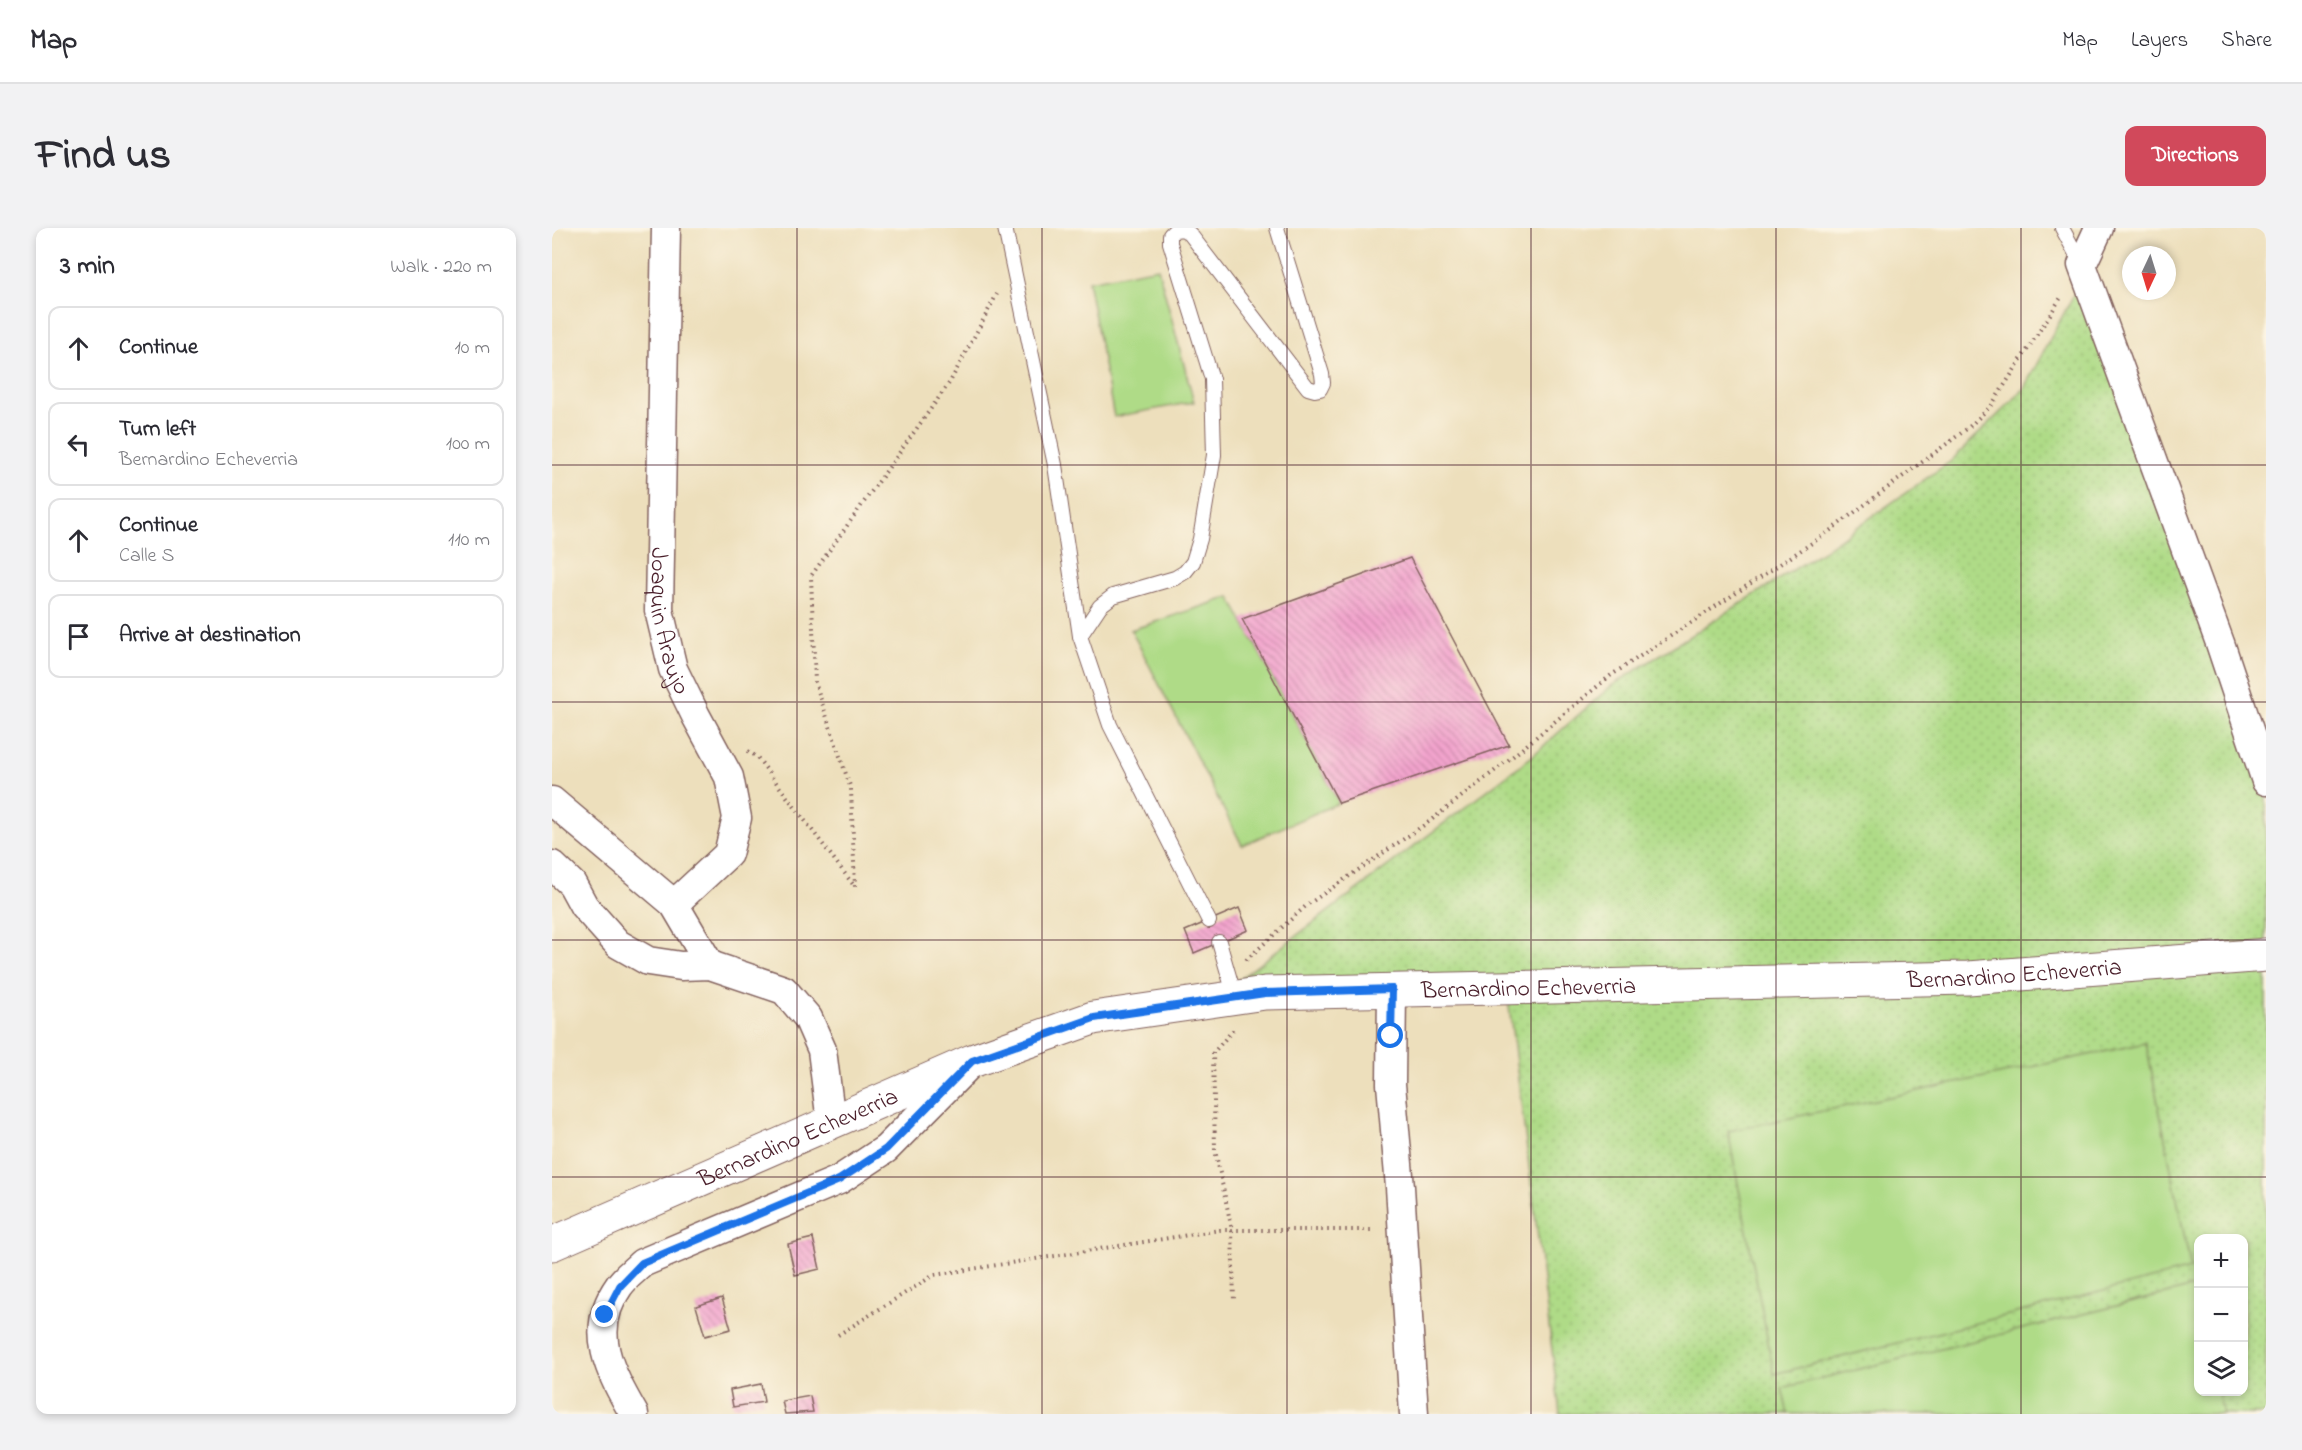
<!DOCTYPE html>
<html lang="en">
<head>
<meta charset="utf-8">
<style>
	body { margin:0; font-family:"Indie Flower",sans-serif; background:#f2f2f3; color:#2b2b33 }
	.controls { position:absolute; right:18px; bottom:18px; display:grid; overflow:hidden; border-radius:12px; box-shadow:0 3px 9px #0003 }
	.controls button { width:54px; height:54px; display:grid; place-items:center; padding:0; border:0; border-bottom:2px solid #e1e1e2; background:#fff; color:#2b2b33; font:30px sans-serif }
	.compass { position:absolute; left:1570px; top:18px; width:54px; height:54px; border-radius:50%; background:#fff; box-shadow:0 3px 9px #0003; rotate:184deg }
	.stop { position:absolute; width:18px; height:18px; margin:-14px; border:4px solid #1a73e8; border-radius:50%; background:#fff }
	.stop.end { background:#1a73e8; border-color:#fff; box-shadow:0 2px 6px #0008 }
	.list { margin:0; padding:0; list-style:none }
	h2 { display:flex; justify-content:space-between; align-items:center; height:78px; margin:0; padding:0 24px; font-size:26px }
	h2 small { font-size:20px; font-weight:400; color:#7c7c81 }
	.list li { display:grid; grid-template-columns:39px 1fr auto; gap:18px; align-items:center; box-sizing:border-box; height:84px; margin:0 12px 12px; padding:0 12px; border:2px solid #e1e1e2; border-radius:12px }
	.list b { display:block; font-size:22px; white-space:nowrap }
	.list p { margin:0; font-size:20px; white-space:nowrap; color:#7c7c81 }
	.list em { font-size:20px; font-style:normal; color:#7c7c81 }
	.icon { flex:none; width:33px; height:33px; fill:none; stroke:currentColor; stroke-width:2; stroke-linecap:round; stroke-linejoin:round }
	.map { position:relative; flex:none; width:1714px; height:1186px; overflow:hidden; border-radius:12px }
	header { display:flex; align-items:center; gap:36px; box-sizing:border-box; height:84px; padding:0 30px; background:#fff; border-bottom:2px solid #e1e1e2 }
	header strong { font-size:28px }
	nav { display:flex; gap:33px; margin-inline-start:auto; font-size:21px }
	.intro { display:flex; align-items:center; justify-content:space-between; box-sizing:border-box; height:144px; padding:0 36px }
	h1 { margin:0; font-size:42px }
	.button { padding:15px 27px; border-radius:12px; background:#d1495b; color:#fff; font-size:21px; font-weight:700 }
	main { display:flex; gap:36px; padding:0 36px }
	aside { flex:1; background:#fff; border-radius:12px; box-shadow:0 3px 9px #0003 }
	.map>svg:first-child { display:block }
	.grass { fill:url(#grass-dots); stroke:#7c7d59; stroke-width:1.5; fill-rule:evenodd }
	.pitch { fill:#afdb87; stroke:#7c7d59; stroke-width:1.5 }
	.building { fill:url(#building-back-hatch) }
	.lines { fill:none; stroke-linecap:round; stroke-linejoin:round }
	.service-casing { stroke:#83625e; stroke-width:16 }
	.minor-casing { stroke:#83625e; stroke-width:31 }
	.tertiary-casing { stroke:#83625e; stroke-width:35 }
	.path { stroke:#83625e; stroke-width:4; stroke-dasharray:1.5 4.5; stroke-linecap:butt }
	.service { stroke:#fff; stroke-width:14 }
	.minor { stroke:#fff; stroke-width:28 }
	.tertiary { stroke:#fff; stroke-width:33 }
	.route { stroke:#1a73e8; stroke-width:8 }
	.grid { fill:none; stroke:#4a1f2b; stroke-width:1.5; stroke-opacity:0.55 }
	.labels { text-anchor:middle; stroke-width:4.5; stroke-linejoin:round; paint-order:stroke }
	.street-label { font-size:24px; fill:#4a1f2b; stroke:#fcf5e5 }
</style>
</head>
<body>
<header>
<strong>Map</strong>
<nav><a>Map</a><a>Layers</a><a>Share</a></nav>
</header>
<div class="intro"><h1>Find us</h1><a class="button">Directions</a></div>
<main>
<aside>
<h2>3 min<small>Walk · 220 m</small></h2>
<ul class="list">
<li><svg class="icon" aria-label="ahead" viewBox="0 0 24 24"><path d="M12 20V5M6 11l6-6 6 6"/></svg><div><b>Continue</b></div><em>10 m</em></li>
<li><svg class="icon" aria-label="left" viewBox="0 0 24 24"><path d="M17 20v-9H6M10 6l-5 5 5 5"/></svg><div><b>Turn left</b><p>Bernardino Echeverria</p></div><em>100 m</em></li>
<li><svg class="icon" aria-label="ahead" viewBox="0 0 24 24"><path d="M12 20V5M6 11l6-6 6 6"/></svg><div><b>Continue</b><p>Calle S</p></div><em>110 m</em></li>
<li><svg class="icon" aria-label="arrive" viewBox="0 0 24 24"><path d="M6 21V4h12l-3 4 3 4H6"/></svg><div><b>Arrive at destination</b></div></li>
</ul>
</aside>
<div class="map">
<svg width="1714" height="1186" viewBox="0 0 1714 1186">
	<defs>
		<pattern id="grass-dots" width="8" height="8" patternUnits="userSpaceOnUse" patternTransform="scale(1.5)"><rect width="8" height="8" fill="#afdb87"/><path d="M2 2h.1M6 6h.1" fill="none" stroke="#98bc75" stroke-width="1.8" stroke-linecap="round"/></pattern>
		<pattern id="building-back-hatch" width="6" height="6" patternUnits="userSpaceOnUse" patternTransform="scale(1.5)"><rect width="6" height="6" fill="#f3a4ce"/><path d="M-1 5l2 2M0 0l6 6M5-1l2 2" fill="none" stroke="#c785a7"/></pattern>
	</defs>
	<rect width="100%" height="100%" fill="#fcf5e5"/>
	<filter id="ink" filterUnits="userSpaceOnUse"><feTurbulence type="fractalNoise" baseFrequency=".0167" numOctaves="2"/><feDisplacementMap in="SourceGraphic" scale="12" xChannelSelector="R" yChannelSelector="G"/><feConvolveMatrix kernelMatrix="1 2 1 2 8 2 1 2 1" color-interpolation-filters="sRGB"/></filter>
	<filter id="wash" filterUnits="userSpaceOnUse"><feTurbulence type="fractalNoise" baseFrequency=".008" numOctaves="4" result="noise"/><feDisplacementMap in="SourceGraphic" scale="24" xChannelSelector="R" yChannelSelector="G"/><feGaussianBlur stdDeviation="1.35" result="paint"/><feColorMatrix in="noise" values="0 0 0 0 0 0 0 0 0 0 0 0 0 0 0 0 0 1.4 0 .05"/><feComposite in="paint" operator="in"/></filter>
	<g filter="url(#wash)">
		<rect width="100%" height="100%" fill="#eddfbc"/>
		<path class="grass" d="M1537,38L1714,535V1186H1008L955,762L664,769L979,529L1059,458L1271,323L1399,233L1471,162ZM1646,1010H1692V1164H1646Z"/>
		<g class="pitch">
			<polygon points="606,40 642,174 562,189 536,53"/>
			<polygon points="678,369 787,575 690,617 579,402"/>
			<polygon points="1594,815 1639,1041 1222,1146 1176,903"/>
			<polygon points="1642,1059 1646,1078 1646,1164 1666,1164 1671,1186 1236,1186 1230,1160"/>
		</g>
		<g id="blocks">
			<g class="building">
				<polygon points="858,330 957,517 787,575 690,391"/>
				<polygon points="687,680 696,702 642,725 633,703"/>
				<polygon points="261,1010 268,1041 243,1047 236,1016"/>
				<polygon points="170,1070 179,1101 153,1108 144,1078"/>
				<polygon points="209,1156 212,1174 181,1179 178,1162"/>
				<polygon points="258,1168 261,1184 233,1186 230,1173"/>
			</g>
		</g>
	</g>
	<g filter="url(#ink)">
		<use href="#blocks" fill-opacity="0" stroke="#83625e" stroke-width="1.5"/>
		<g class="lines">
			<g class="service-casing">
				<g id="service">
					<polyline points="453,0 503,237 528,408 558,497 657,693"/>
					<polyline points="1510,0 1530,37"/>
					<polyline points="528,408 548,378 561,368 623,350 633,344 641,334 648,311 662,227 660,151 618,15 618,7 623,2 631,1 638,6 756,160 763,162 768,161 771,155 770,146 725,0"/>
					<polyline points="667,714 683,769"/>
				</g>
			</g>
			<g class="minor-casing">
				<g id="minor">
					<path id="s1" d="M114,0L107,382L121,441L144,488L177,549L185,590L176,626L122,676L158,737"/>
					<polyline points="1547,0 1530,37 1668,415 1714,553"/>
					<polyline points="0,573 122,676"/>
					<polyline points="0,637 20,656 32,678 66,716 96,733 129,738 158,737 232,762 256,790 270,822 279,894"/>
					<polyline points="840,761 839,856 848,959 862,1186"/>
					<path d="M82,1186C58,1144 35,1103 67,1058C73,1049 83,1042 90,1035L287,952L334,921L417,837"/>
				</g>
			</g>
			<g class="tertiary-casing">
				<g id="tertiary">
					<path id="s2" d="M0,1016L420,833L541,790L713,765L1416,750L1714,727"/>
				</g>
			</g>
			<g class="path">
				<polyline points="196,523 205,529 303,659 299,561 263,454 259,348 398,154 445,66"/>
				<polyline points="694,732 755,677 878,593 949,538 1058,448 1272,307 1416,200 1439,178 1510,68"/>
				<polyline points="681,802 661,825 663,922 680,1002 682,1074"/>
				<polyline points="286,1107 382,1047 668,1002 823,1002"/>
			</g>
			<use href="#service" class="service"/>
			<use href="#minor" class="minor"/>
			<use href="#tertiary" class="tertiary"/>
		</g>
	</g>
	<g class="lines" filter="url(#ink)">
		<polyline class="route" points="53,1087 68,1058 90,1035 287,952 334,921 420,833 542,790 713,765 840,761 839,808"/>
	</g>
	<path class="grid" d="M245,0V1186M490,0V1186M735,0V1186M979,0V1186M1224,0V1186M1469,0V1186M0,237H1714M0,474H1714M0,712H1714M0,949H1714"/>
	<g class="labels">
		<g class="street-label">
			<text dy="8" stroke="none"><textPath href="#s1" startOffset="394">Joaquin Araujo</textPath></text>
			<text dy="8" stroke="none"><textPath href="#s2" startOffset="1510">Bernardino Echeverria</textPath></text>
			<text dy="8" stroke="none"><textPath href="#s2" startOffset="1024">Bernardino Echeverria</textPath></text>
			<text dy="8" stroke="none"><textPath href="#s2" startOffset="268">Bernardino Echeverria</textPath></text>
		</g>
	</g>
</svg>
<div class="controls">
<button>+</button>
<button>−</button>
<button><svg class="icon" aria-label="layers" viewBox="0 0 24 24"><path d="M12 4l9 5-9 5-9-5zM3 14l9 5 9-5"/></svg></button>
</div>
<svg class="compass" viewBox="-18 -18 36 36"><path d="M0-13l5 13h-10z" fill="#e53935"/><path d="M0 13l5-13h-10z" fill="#7c7c81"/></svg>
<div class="stop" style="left:839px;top:808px"></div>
<div class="stop end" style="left:53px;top:1087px"></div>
</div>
</main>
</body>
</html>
